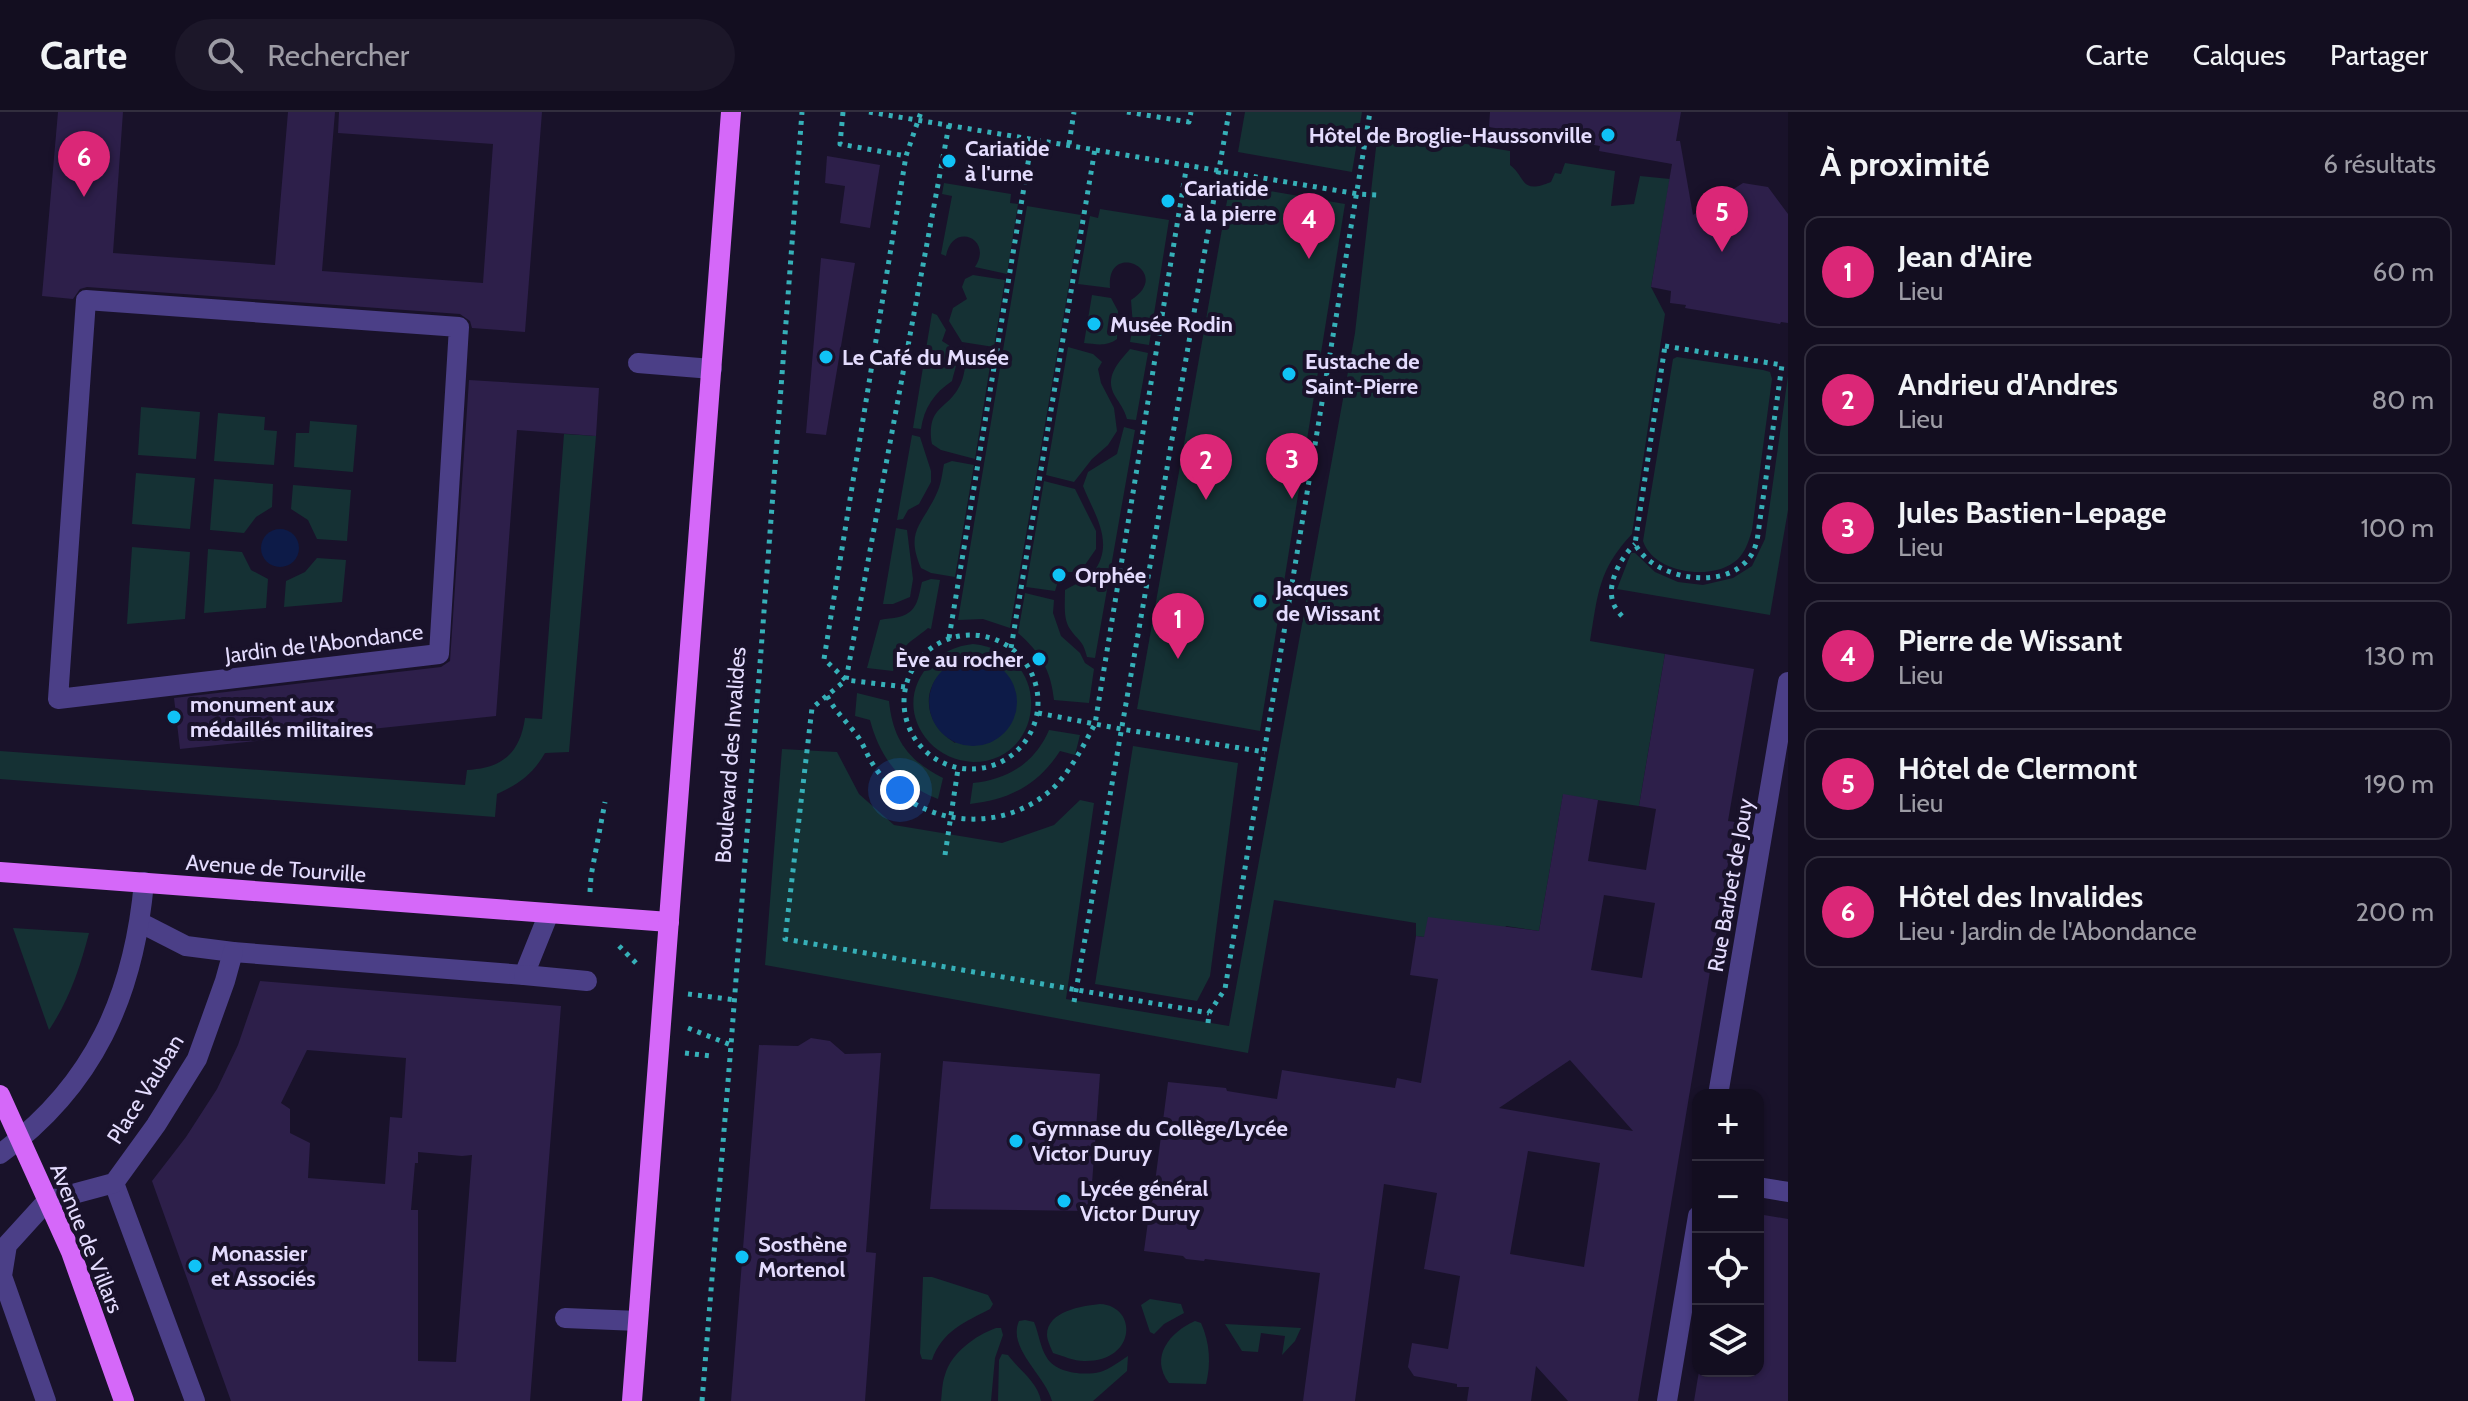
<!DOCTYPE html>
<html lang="fr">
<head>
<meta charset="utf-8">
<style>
	body { margin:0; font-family:Cabin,sans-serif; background:#1c1729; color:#f1f3f6 }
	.controls { position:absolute; right:24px; bottom:24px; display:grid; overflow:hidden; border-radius:16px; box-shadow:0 2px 6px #0004 }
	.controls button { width:72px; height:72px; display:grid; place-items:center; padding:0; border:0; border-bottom:2px solid #322e3e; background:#130e20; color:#f1f3f6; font:40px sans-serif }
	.you { position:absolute; left:900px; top:678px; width:28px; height:28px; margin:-20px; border:6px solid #fff; border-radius:50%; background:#1a73e8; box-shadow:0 0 0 12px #1a73e833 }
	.badge { display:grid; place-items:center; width:52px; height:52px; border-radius:50%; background:#db2777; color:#fff; font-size:26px; font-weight:700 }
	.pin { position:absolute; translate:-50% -66px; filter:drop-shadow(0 2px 4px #0008) }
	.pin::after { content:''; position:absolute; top:42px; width:28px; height:24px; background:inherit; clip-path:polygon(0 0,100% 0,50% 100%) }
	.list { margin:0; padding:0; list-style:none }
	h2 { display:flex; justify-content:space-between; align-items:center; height:104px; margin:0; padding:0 32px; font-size:34px }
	h2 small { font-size:26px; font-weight:400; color:#9d9ca5 }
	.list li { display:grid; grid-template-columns:52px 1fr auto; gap:24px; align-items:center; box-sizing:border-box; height:112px; margin:0 16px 16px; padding:0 16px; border:2px solid #322e3e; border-radius:16px }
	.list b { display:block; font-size:30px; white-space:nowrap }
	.list p { margin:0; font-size:26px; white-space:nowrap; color:#9d9ca5 }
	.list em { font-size:26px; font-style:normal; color:#9d9ca5 }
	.icon { flex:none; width:44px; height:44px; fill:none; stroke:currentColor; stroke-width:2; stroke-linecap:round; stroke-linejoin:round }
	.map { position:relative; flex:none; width:1788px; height:1289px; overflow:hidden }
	header { display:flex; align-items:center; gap:48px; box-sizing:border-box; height:112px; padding:0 40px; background:#130e20; border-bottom:2px solid #322e3e }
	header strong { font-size:38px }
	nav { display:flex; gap:44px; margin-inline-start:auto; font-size:28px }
	.search { width:560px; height:72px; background:#1c1729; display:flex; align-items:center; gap:20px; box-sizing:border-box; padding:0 28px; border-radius:44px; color:#9d9ca5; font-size:30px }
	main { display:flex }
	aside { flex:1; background:#130e20 }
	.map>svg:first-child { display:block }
	.green { fill:#153134; fill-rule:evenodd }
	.water { fill:#0d1b48 }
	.building { fill:#2d1f4a; fill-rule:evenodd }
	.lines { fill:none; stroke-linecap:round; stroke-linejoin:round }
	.path { stroke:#36b0b8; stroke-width:5; stroke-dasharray:4 6; stroke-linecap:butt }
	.minor { stroke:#4b3f87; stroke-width:20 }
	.major { stroke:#d568f9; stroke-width:20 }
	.poi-dot { fill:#10c2f6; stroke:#19122a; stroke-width:3 }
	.labels { text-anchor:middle; stroke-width:8; stroke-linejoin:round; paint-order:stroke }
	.poi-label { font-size:22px; font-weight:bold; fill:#e4dcfe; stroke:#19122a; text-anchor:start }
	.street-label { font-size:22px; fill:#e4dcfe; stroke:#19122a }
</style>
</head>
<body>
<header>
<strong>Carte</strong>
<div class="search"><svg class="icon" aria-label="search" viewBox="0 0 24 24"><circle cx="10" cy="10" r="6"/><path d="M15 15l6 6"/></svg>Rechercher</div>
<nav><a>Carte</a><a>Calques</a><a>Partager</a></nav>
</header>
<main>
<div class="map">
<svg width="1788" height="1289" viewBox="0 0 1788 1289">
	<rect width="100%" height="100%" fill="#19122a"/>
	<g class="green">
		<polygon points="1245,0 1362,0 1352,60 1238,40"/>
		<path d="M1378,18L1510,39V53C1526,65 1520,83 1551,70L1555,61L1561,62L1565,51L1615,59L1611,94L1634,92L1640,64L1670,67L1651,175L1665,202L1632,422C1598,458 1598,482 1590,529L1665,542L1639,694L1563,683L1539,819L1506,814L1504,818L1424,825L1416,824V811L1274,788L1248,941L765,853L782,637L837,640L859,682L894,713L1002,731L1054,713L1080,688L1094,691L1066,887L1229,914L1355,221Z"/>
		<path d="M944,71L1011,82L1010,91L1018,92L1007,162L975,155C994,126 952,109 946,144L941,142L952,84L942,82Z"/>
		<polygon points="1230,72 1345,92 1260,619 1137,597"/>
		<polygon points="1027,94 1081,103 1010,516 983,507 958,508"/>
		<path d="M1100,97L1169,108L1149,233L1130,230L1133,214L1131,188C1175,160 1106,126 1110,176L1078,172L1090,104L1098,106Z"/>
		<polygon points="973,163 1005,168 994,235 962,230 949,209 953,196 967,187 962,175 965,167"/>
		<path d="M1092,183L1111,186L1118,199L1117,227C1106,235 1096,232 1084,231Z"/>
		<path d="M932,201L937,203L946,218L942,229C963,241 957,249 952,269C934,281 924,296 921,317L913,316Z"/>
		<polygon points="1068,235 1093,242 1102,250 1098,257 1101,271 1114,296 1117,319 1108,333 1092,347 1074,370 1046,363"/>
		<path d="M1130,237L1148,241L1136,308L1127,307C1124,297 1120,292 1115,284C1104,265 1118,251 1130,237Z"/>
		<path d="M970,239L992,242L975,347L941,338L932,332C926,292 949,299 961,271C966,260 964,249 970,239Z"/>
		<path d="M1677,245L1763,258L1770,260L1772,267L1752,418C1749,428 1746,439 1738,447C1714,470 1654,462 1643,429L1673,247Z"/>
		<polygon points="1788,264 1788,398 1770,503 1617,477 1631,441 1635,441 1655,460 1678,470 1703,473 1733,466 1752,454 1765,427"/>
		<polygon points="141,295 200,300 196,347 138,343"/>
		<polygon points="218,301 265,305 264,318 277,319 274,353 214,349"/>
		<polygon points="310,309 357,313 353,360 294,355 296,321 309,321"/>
		<path d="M1124,315L1135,318L1095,546L1087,545C1083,528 1079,530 1070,517C1063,507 1065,491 1065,478C1074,472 1087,469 1093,461C1116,431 1094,402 1083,374L1088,360L1117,342Z"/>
		<path d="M564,322L596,324L569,640L545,641C533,662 519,672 497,682L495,705L0,667V639L465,673L467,658C503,656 520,641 525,606L542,607Z"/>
		<polygon points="912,323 920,325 931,359 931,370 919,392 908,398 903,407 897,408"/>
		<path d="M952,349L974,353L955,465L931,461L921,456C905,419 922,413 936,383C941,373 942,363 944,352Z"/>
		<polygon points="136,361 195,366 190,417 132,412"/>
		<polygon points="214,367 273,372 272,395 256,405 244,421 210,418"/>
		<polygon points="1044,369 1075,377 1096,419 1096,437 1080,460 1061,460 1055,479 1026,475"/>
		<polygon points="293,373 351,378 347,429 317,427 308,408 291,397"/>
		<polygon points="896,416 907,418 913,467 910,485 893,492 883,492"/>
		<polygon points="132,435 190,440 185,507 127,512"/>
		<polygon points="208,437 242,440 251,458 268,467 266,496 204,501"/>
		<polygon points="317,446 346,448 342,490 284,495 286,469 305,460"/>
		<path d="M931,467L940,468L931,517L928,516C906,534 904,530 893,559L867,556L880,508C887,506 892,507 899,505C918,500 918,486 922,470Z"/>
		<path d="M1025,481L1054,488L1053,501L1061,524L1080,541L1085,551L1094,557L1089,591L1054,588C1051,558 1040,540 1018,521Z"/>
		<path d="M973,532C1055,540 1046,650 973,650C956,649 940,642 929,630C893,589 924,537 973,532ZM969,545L983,546L997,553L955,631C914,605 923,558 969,545Z"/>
		<path d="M857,581L889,589C893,628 908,648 943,666L938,687C901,673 880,646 870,608L855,604Z"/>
		<path d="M1049,618L1080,623L1075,643L1060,639C1038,673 1009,688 970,692L973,671C1007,668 1035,651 1049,618Z"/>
		<polygon points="1133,634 1238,651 1210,864 1197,889 1095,872"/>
		<path d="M13,816L89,821C80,856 69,888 49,918Z"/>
		<path d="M923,1165H932L988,1183L993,1192L990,1197C965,1210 942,1219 932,1248L922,1247L920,1241Z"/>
		<polygon points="1150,1187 1181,1192 1184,1201 1164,1212 1154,1222 1150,1220 1141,1193"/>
		<path d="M1100,1192C1138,1194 1137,1250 1084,1249C1074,1249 1063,1244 1053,1241C1051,1236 1047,1228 1047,1223C1047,1199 1082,1194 1100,1192Z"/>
		<path d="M1025,1208L1034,1210C1039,1222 1040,1235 1047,1246C1056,1261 1084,1264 1100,1260C1110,1257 1120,1249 1128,1244L1127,1259L1093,1289H1052C1045,1263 1007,1236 1019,1209Z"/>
		<path d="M1195,1209L1201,1211C1210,1231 1211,1252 1206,1272L1169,1271C1149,1245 1170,1220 1195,1209Z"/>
		<polygon points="1225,1212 1301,1216 1295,1229 1282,1243 1285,1224 1261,1221 1258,1240 1242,1239"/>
		<path d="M996,1216H1001L1003,1223L995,1246L991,1289H941C942,1281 942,1271 945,1263C951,1241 976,1223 996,1216Z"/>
		<path d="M1002,1242L1008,1243C1019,1258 1038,1270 1041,1289H998L999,1248Z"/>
	</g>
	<g class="water">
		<circle cx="280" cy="436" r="19"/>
		<circle cx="973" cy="590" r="44"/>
	</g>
	<g class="building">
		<polygon points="58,0 123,0 113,141 275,153 288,0 335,0 322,159 483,171 493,32 338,21 339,0 542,0 525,220 472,216 470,209 460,202 87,175 80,177 73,187 42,184"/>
		<polygon points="1490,0 1681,0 1676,29 1680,29 1693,103 1743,71 1768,75 1788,102 1788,211 1781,210 1780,212 1685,196 1686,193 1670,191 1671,179 1651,175 1672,52 1599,39 1600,34 1489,15"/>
		<polygon points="827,44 880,53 870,116 840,111 845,74 825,71"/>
		<polygon points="821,146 855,151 826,323 806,321"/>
		<polygon points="469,268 599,276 596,324 517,318 496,604 180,637 174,586 441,555 450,549"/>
		<path d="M1665,542L1754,557L1728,709L1735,710L1638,1289H1568L1536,1254L1531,1289H1467L1469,1275H1457V1272L1414,1264L1408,1255L1412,1231L1448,1237L1460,1164L1424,1157L1437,1081L1384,1072L1355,1289H1303L1320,1161L1205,1147L1204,1149L1186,1147L1183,1144L1144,1139L1149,1102H1145L1149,1078H1154L1168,970L1226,976L1227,979L1277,987L1282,958L1395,976L1397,966L1421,971L1438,867L1410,863L1416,824L1424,825L1428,805L1539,819L1563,682L1598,688L1588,749L1646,758L1656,697L1639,694ZM1604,783L1655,791L1642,866L1591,858ZM1570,948L1633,1019L1499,996ZM1528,1039L1600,1051L1584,1155L1510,1142Z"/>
		<path d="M260,869L561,894L530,1289H231L152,1069L186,1025L217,977L238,933ZM307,938L406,946L402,1006L390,1005L385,1072L308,1066L310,1031L290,1021V997L281,991ZM418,1040L462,1044L472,1043L456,1250L418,1249V1098H411L415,1051H418Z"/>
		<polygon points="811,926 830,929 845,942 881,941 866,1140 876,1141 865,1289 731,1289 759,933 798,934"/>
		<polygon points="943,949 1100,962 1090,1099 930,1097"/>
		<polygon points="1758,1102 1788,1107 1788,1289 1694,1289 1699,1259 1758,1259"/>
	</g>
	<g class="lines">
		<g class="path">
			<polyline points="843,0 840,32 906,44"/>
			<polyline points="869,0 1358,82 1378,83"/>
			<polyline points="1127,0 1189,10 1191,0"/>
			<polyline points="949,13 846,568 812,596 785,827 1209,901"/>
			<polyline points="1069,32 1074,0"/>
			<path d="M1665,234L1782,253L1757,429C1755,435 1753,442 1749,446C1724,480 1653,467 1635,432Z"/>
			<path d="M1622,504C1619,501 1616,497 1614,493C1605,473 1621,445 1635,432"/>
			<circle cx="971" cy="590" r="67"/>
			<polyline points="949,526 1032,27"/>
			<polyline points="1011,536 1095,37"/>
			<polyline points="905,575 846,568 824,547 906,44 921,0"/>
			<path d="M827,584C835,599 846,609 856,622C864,632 867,644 874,654C881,665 894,678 904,685C949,717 1010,714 1051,678C1070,661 1083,634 1095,612L1187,52"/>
			<polyline points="1038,601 1121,617 1265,640"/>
			<polyline points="945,743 958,657"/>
			<polyline points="590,780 591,764 605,690"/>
			<polyline points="619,834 640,855"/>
			<polyline points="688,882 735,888"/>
			<polyline points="1074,890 1229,0"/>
			<polyline points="1208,911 1209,901 1225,877 1370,0"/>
			<polyline points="688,916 731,933"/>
			<polyline points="685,941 711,944"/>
			<polyline points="702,1289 731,933 802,0"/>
		</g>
		<g class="minor">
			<polygon points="86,188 459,215 439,542 58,587"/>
			<polyline points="638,251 712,257"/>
			<polyline points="141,811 186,834 233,840 524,863 549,801"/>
			<polyline points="524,863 587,869"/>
			<polyline points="1718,983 1788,570"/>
			<path d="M0,1042C94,974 134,883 144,770"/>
			<polyline points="114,1071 195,1289"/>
			<polyline points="1758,1075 1788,1080"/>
			<polyline points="565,1206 638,1209"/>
			<polyline points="46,1289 2,1164 7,1133 47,1089 114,1071 156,1013 197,947 225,869 233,840"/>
			<polyline points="1667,1289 1698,1104"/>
		</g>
		<g class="major">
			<polyline points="0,760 669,810"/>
			<polyline points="0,983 71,1140 124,1289"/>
			<polyline points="632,1289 731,0"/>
		</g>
	</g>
	<g class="poi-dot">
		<circle cx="1608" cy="23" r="8"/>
		<circle cx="949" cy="49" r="8"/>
		<circle cx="1168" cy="89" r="8"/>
		<circle cx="1094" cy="212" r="8"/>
		<circle cx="826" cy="245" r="8"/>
		<circle cx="1289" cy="262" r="8"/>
		<circle cx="1059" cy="463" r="8"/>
		<circle cx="1260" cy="489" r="8"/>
		<circle cx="1039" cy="547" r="8"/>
		<circle cx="174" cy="605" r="8"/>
		<circle cx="1016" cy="1029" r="8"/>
		<circle cx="1064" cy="1089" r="8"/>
		<circle cx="742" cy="1145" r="8"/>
		<circle cx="195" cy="1154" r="8"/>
	</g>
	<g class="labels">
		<g class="poi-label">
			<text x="1592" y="31" text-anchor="end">Hôtel de Broglie-Haussonville</text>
			<text x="965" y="44">Cariatide<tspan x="965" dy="25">à l'urne</tspan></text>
			<text x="1184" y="84">Cariatide<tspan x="1184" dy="25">à la pierre</tspan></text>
			<text x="1110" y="220">Musée Rodin</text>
			<text x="842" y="253">Le Café du Musée</text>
			<text x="1305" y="257">Eustache de<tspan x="1305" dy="25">Saint-Pierre</tspan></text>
			<text x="1075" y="471">Orphée</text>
			<text x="1276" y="484">Jacques<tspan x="1276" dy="25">de Wissant</tspan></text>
			<text x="1023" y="555" text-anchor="end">Ève au rocher</text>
			<text x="190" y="600">monument aux<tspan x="190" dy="25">médaillés militaires</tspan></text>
			<text x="1032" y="1024">Gymnase du Collège/Lycée<tspan x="1032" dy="25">Victor Duruy</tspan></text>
			<text x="1080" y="1084">Lycée général<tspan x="1080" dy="25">Victor Duruy</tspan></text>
			<text x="758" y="1140">Sosthène<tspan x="758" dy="25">Mortenol</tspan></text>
			<text x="211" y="1149">Monassier<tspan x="211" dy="25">et Associés</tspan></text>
		</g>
		<g class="street-label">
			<text transform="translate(324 531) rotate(-7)" y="8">Jardin de l'Abondance</text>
			<text transform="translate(730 643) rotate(-86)" y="8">Boulevard des Invalides</text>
			<text transform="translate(276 756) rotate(4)" y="8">Avenue de Tourville</text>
			<text transform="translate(1730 773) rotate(-80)" y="8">Rue Barbet de Jouy</text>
			<text transform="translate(145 977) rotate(-58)" y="8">Place Vauban</text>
			<text transform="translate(87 1126) rotate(68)" y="8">Avenue de Villars</text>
		</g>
	</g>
</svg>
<div class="controls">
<button>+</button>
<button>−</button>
<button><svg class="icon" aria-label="locate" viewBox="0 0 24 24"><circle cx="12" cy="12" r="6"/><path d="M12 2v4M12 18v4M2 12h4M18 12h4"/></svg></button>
<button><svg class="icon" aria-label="layers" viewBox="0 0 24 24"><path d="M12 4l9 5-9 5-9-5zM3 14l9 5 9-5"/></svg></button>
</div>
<div class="you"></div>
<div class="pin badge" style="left:1178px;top:547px">1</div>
<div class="pin badge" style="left:1206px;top:388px">2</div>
<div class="pin badge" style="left:1292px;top:387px">3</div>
<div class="pin badge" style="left:1309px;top:147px">4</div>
<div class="pin badge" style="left:1722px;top:140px">5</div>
<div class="pin badge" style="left:84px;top:85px">6</div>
</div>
<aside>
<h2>À proximité<small>6 résultats</small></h2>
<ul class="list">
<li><span class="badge">1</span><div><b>Jean d'Aire</b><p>Lieu</p></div><em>60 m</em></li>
<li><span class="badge">2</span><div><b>Andrieu d'Andres</b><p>Lieu</p></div><em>80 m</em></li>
<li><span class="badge">3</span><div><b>Jules Bastien-Lepage</b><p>Lieu</p></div><em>100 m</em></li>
<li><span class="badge">4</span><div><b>Pierre de Wissant</b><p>Lieu</p></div><em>130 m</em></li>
<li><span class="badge">5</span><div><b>Hôtel de Clermont</b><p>Lieu</p></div><em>190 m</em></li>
<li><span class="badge">6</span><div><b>Hôtel des Invalides</b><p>Lieu · Jardin de l'Abondance</p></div><em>200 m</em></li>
</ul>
</aside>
</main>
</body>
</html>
